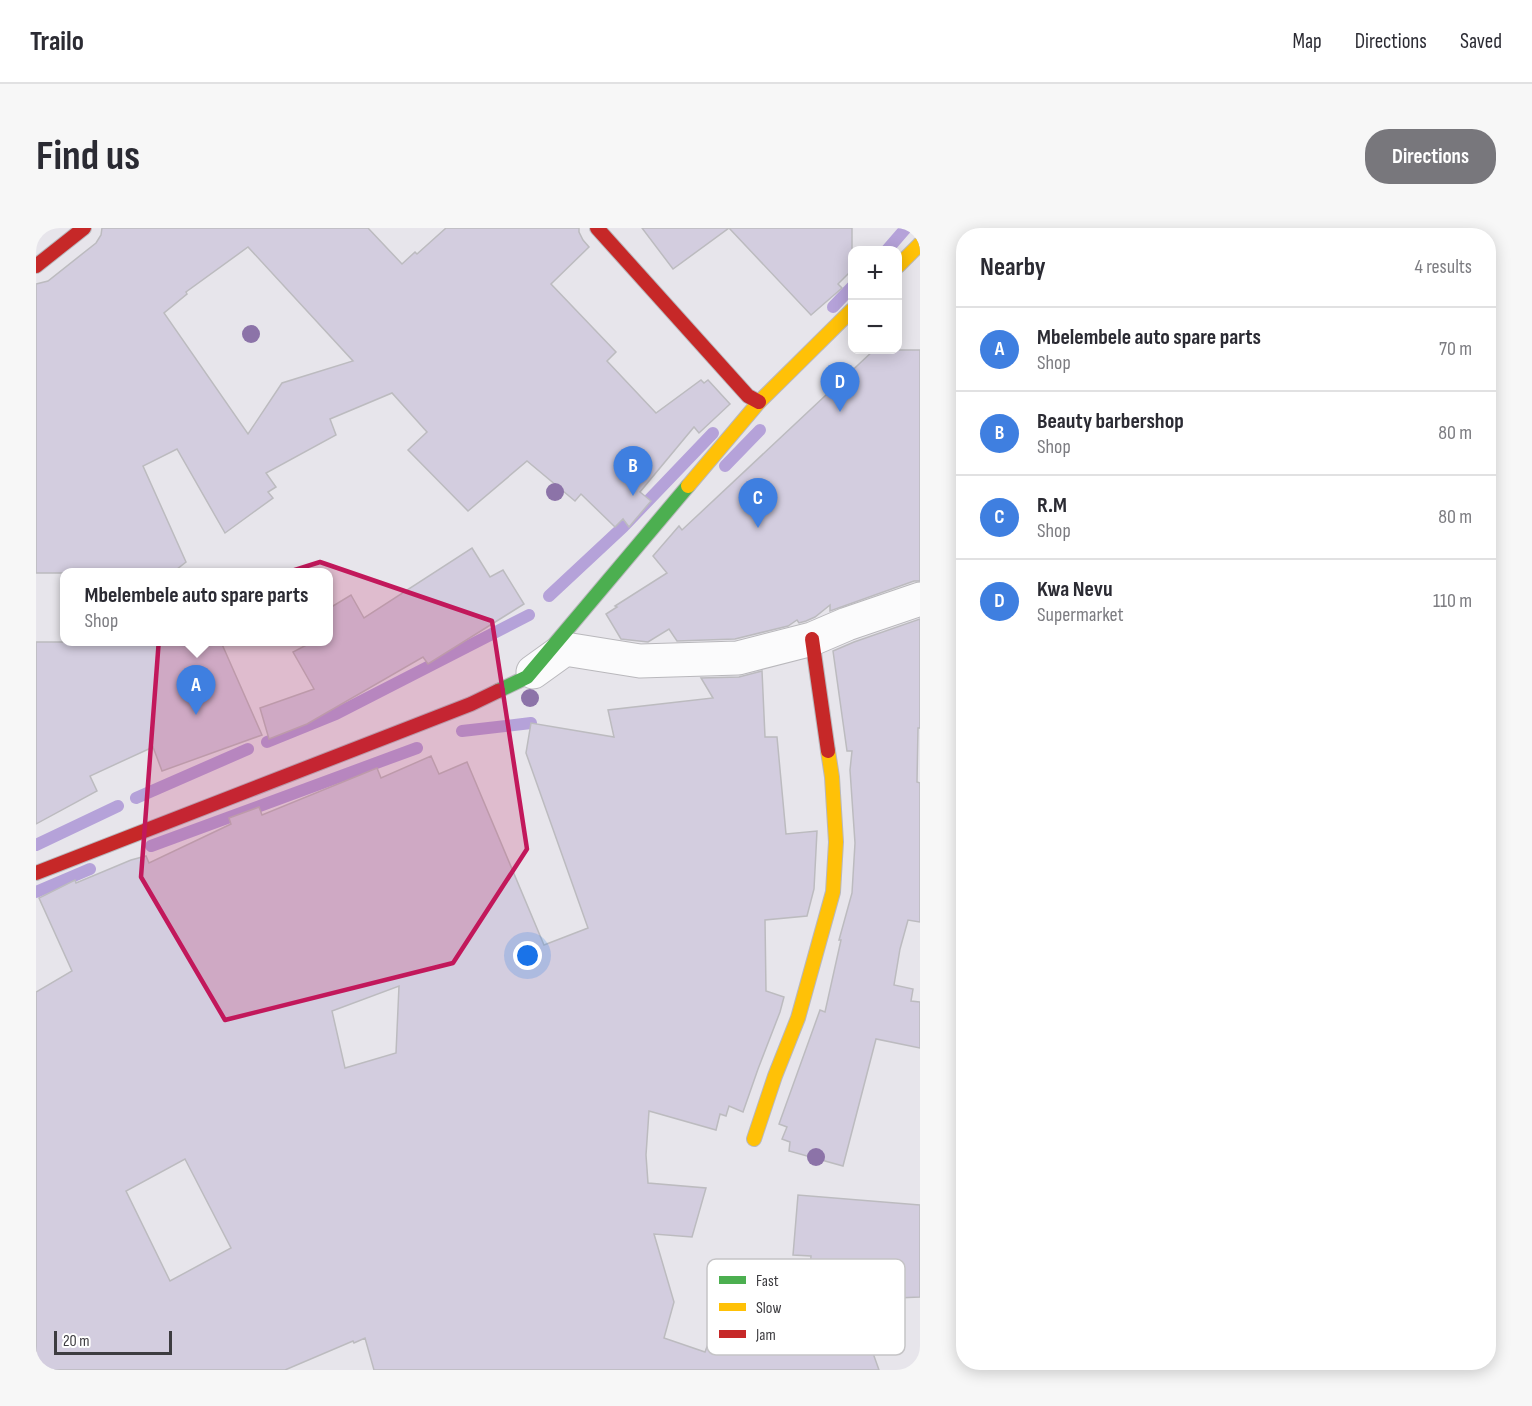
<!DOCTYPE html>
<html lang="en">
<head>
<meta charset="utf-8">
<style>
	body { margin:0; font-family:"Sofia Sans Condensed",sans-serif; background:#f7f7f7; color:#2b2b33 }
	.controls { position:absolute; right:18px; top:18px; display:grid; overflow:hidden; border-radius:12px; box-shadow:0 3px 15px #0003 }
	.controls button { width:54px; height:54px; display:grid; place-items:center; padding:0; border:0; border-bottom:2px solid #e1e1e2; background:#fff; color:#2b2b33; font:30px sans-serif }
	.scale { position:absolute; left:18px; bottom:15px; width:118px; box-sizing:border-box; padding-left:6px; border:3px solid #3d3c40; border-top:0; font-size:16px; line-height:21px; white-space:nowrap; color:#3d3c40; -webkit-text-stroke:4px #fff; paint-order:stroke }
	.you { position:absolute; left:492px; top:728px; width:21px; height:21px; margin:-15px; border:4px solid #fff; border-radius:50%; background:#1a73e8; box-shadow:0 0 0 9px #1a73e833 }
	.badge { display:grid; place-items:center; width:39px; height:39px; border-radius:50%; background:#78777c; color:#fff; font-size:20px; font-weight:700 }
	.pin { position:absolute; translate:-50% -50px; filter:drop-shadow(0 2px 3px #0008) }
	.pin::after { content:''; position:absolute; top:32px; width:21px; height:18px; background:inherit; clip-path:polygon(0 0,100% 0,50% 100%) }
	.popup { position:absolute; left:24px; top:340px; width:273px; height:78px; box-sizing:border-box; display:grid; place-content:center; border-radius:12px; background:#fff; filter:drop-shadow(0 2px 4px #0005); font-size:20px; white-space:nowrap; color:#7c7c81 }
	.popup b { font-size:22px; color:#2b2b33 }
	.popup::after { content:''; position:absolute; left:50%; top:100%; margin-left:-12px; border:12px solid transparent; border-top-color:#fff }
	.list { margin:0; padding:0; list-style:none }
	h2 { display:flex; justify-content:space-between; align-items:center; height:78px; margin:0; padding:0 24px; font-size:26px }
	h2 small { font-size:20px; font-weight:400; color:#7c7c81 }
	.list li { display:grid; grid-template-columns:39px 1fr auto; gap:18px; align-items:center; box-sizing:border-box; height:84px; padding:0 24px; border-top:2px solid #e1e1e2 }
	.list b { display:block; font-size:22px; white-space:nowrap }
	.list p { margin:0; font-size:20px; white-space:nowrap; color:#7c7c81 }
	.list em { font-size:20px; font-style:normal; color:#7c7c81 }
	.map { position:relative; flex:none; width:884px; height:1142px; overflow:hidden; border-radius:24px }
	header { display:flex; align-items:center; gap:36px; box-sizing:border-box; height:84px; padding:0 30px; background:#fff; border-bottom:2px solid #e1e1e2 }
	header strong { font-size:28px }
	nav { display:flex; gap:33px; margin-inline-start:auto; font-size:21px }
	.intro { display:flex; align-items:center; justify-content:space-between; box-sizing:border-box; height:144px; padding:0 36px }
	h1 { margin:0; font-size:42px }
	.button { padding:15px 27px; border-radius:24px; background:#78777c; color:#fff; font-size:21px; font-weight:700 }
	main { display:flex; gap:36px; padding:0 36px }
	aside { flex:1; background:#fff; border-radius:24px; box-shadow:0 3px 15px #0003 }
	.map>svg:first-child { display:block }
	.lines { fill:none; stroke-linecap:round; stroke-linejoin:round }
	.stream { stroke:#b5a2d9; stroke-width:12 }
	.building { fill:#d3cddf; stroke:#bcbbbf; stroke-width:1.5; fill-rule:evenodd }
	.street-casing { stroke:#b9b8bc; stroke-width:35 }
	.fast-casing { stroke:#b9b8bc; stroke-width:16 }
	.slow-casing { stroke:#b9b8bc; stroke-width:16 }
	.jam-casing { stroke:#b9b8bc; stroke-width:16 }
	.street { stroke:#fbfbfc; stroke-width:33 }
	.fast { stroke:#4caf50; stroke-width:14 }
	.slow { stroke:#ffc107; stroke-width:14 }
	.jam { stroke:#c62828; stroke-width:14 }
	.tree { fill:#8c73a8 }
	.marked { fill:#c2185b; fill-opacity:0.2; stroke:#c2185b; stroke-width:4.5; stroke-linejoin:round }
	.key { fill:#fff; stroke:#c5c4c6; stroke-width:1.5 }
	.key-label { font-size:16px; fill:#3d3c40 }
</style>
</head>
<body>
<header>
<strong>Trailo</strong>
<nav><a>Map</a><a>Directions</a><a>Saved</a></nav>
</header>
<div class="intro"><h1>Find us</h1><a class="button">Directions</a></div>
<main>
<div class="map">
<svg width="884" height="1142" viewBox="0 0 884 1142">
	<rect width="100%" height="100%" fill="#e7e5eb"/>
	<g class="lines">
		<g class="stream">
			<polyline points="851,22 870,0"/>
			<polyline points="797,79 816,59"/>
			<polyline points="689,238 724,202"/>
			<polyline points="513,368 587,299 677,205"/>
			<polyline points="426,503 495,495"/>
			<polyline points="231,514 300,486 493,387"/>
			<polyline points="100,570 212,521"/>
			<polyline points="0,617 82,578"/>
			<polyline points="115,618 381,520"/>
			<polyline points="0,664 54,641"/>
		</g>
	</g>
	<g class="building">
		<path d="M66,0H332L366,36L379,24L381,26L410,0H543V4L547,12L553,19L515,56L580,124L571,133L620,185L665,152L668,155L672,152L694,176L663,205L658,199L604,264L615,273L593,299L587,291L579,299L545,266L539,273L491,233L432,283L372,222L391,204L356,165L294,191L300,207L230,245L240,259L232,264L237,270L189,305L141,221L107,238L150,334L136,345H0V56L12,53L60,15L65,7ZM212,19L317,133L246,155L212,206L128,85L151,66L150,64Z"/>
		<polygon points="606,0 693,0 637,41"/>
		<polygon points="693,0 816,0 816,42 802,56 806,60 775,87"/>
		<polygon points="838,122 884,122 884,353 878,353 794,383 794,377 779,389 770,393 763,395 761,392 752,398 699,411 641,413 633,401 612,414 585,411 570,386 581,379 579,378 631,345 617,328 643,298 646,302"/>
		<polygon points="436,320 454,349 467,342 488,376 392,436 387,429 271,496 233,511 224,480 278,461 257,424 276,414 292,414 292,381 315,367 328,390"/>
		<polygon points="884,391 884,500 882,500 881,554 884,555 884,694 872,692 864,721 858,757 877,761 875,773 884,774 884,820 840,811 807,938 753,923 754,914 746,911 751,899 743,896 784,782 789,784 805,712 803,712 816,665 819,615 814,542 816,523 811,523 797,423 818,414"/>
		<polygon points="0,414 185,414 226,507 126,543 117,519 54,548 61,563 0,596"/>
		<path d="M726,443L729,509H741L750,606L781,603L778,661L771,688L729,692L730,763L748,769L744,784L722,841L707,884L693,878L690,888L684,886L680,902L613,883L610,927L612,955L670,960L656,1009L618,1006L638,1074L628,1110L669,1124L675,1108L697,1101L703,1122L770,1095L775,1028L757,1027L762,967L884,977V1069L861,1070V1083L821,1080L843,1142H338L329,1110L318,1115L317,1113L249,1142H0V764L36,743L3,670L39,652L40,655L95,632L110,628L113,635L195,596L193,590L223,579L226,587L341,540L345,550L395,528L403,546L431,534L508,717L552,700L490,525L495,495L578,509L572,482L677,470L665,450L703,449ZM363,758L360,825L309,840L296,783ZM149,931L195,1020L134,1053L90,963Z"/>
	</g>
	<g class="lines">
		<g class="street-casing">
			<polyline id="street" points="497,444 529,421 604,433 702,430 776,411 811,396 884,371"/>
		</g>
		<g class="fast-casing">
			<polyline id="fast" points="462,463 491,449 652,258"/>
		</g>
		<g class="slow-casing">
			<g id="slow">
				<polyline points="862,38 884,16"/>
				<polyline points="652,258 723,174 816,82"/>
				<polyline points="718,911 739,848 762,790 797,664 800,614 796,549 792,523"/>
			</g>
		</g>
		<g class="jam-casing">
			<g id="jam">
				<polyline points="561,0 712,168 723,174"/>
				<polyline points="0,38 48,0"/>
				<polyline points="776,411 792,523"/>
				<polyline points="0,645 435,476 462,463"/>
			</g>
		</g>
		<use href="#street" class="street"/>
		<use href="#fast" class="fast"/>
		<use href="#slow" class="slow"/>
		<use href="#jam" class="jam"/>
	</g>
	<g class="tree">
		<circle cx="215" cy="106" r="9"/>
		<circle cx="519" cy="264" r="9"/>
		<circle cx="494" cy="470" r="9"/>
		<circle cx="780" cy="929" r="9"/>
	</g>
	<path class="marked" d="M284,334L456,393L491,621L417,735L189,792L105,649L125,384Z"/>
	<rect x="671" y="1031" width="198" height="96" rx="9" class="key"/>
	<rect x="683" y="1048" width="27" height="8" fill="#4caf50"/>
	<rect x="683" y="1075" width="27" height="8" fill="#ffc107"/>
	<rect x="683" y="1102" width="27" height="8" fill="#c62828"/>
	<g class="key-label">
		<text x="720" y="1058">Fast</text>
		<text x="720" y="1085">Slow</text>
		<text x="720" y="1112">Jam</text>
	</g>
</svg>
<div class="controls">
<button>+</button>
<button>−</button>
</div>
<div class="scale">20 m</div>
<div class="you"></div>
<div class="pin badge" style="left:160px;top:487px;background:#3f7fe0">A</div>
<div class="popup"><b>Mbelembele auto spare parts</b>Shop</div>
<div class="pin badge" style="left:597px;top:268px;background:#3f7fe0">B</div>
<div class="pin badge" style="left:722px;top:300px;background:#3f7fe0">C</div>
<div class="pin badge" style="left:804px;top:184px;background:#3f7fe0">D</div>
</div>
<aside>
<h2>Nearby<small>4 results</small></h2>
<ul class="list">
<li><span class="badge" style="background:#3f7fe0">A</span><div><b>Mbelembele auto spare parts</b><p>Shop</p></div><em>70 m</em></li>
<li><span class="badge" style="background:#3f7fe0">B</span><div><b>Beauty barbershop</b><p>Shop</p></div><em>80 m</em></li>
<li><span class="badge" style="background:#3f7fe0">C</span><div><b>R.M</b><p>Shop</p></div><em>80 m</em></li>
<li><span class="badge" style="background:#3f7fe0">D</span><div><b>Kwa Nevu</b><p>Supermarket</p></div><em>110 m</em></li>
</ul>
</aside>
</main>
</body>
</html>
